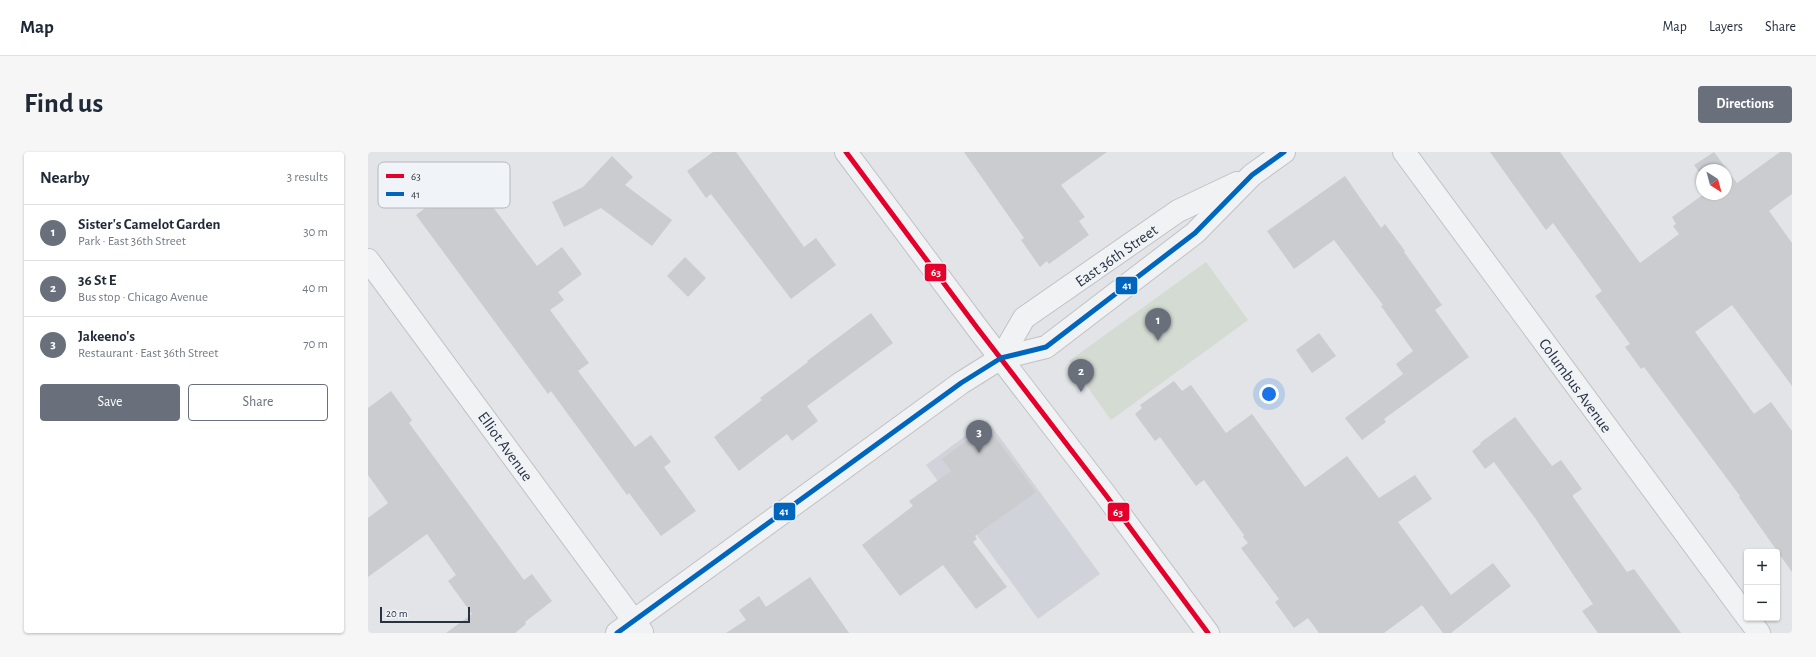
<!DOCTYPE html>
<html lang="en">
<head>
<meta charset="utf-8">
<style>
	body { margin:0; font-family:"Alegreya Sans",sans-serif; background:#f6f6f7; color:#1f2937 }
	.controls { position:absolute; right:12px; bottom:12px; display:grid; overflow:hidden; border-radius:4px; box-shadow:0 1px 3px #0004 }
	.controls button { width:36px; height:36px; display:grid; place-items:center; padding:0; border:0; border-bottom:1px solid #e0e1e3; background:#fff; color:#1f2937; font:20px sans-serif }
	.compass { position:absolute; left:1328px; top:12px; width:36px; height:36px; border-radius:50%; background:#fff; box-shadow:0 1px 3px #0004; rotate:144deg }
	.scale { position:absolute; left:12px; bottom:10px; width:90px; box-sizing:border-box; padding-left:4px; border:2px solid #283241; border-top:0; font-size:11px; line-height:14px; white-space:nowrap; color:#283241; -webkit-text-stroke:3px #f0f3f7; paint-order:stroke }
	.you { position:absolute; left:901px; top:242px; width:14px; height:14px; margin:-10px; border:3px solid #fff; border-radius:50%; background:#1a73e8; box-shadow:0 0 0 6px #1a73e833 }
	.badge { display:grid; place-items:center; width:26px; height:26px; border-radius:50%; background:#69707b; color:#fff; font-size:13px; font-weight:700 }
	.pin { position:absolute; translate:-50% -33px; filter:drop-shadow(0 1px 2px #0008) }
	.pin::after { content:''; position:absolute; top:21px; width:14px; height:12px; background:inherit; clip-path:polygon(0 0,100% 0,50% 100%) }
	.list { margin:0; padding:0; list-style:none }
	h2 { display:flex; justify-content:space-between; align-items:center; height:52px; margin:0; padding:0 16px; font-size:17px }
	h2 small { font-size:13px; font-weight:400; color:#747a83 }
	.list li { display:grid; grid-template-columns:26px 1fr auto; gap:12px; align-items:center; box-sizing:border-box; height:56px; padding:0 16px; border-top:1px solid #e0e1e3 }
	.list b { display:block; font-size:15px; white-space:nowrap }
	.list p { margin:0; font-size:13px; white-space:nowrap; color:#747a83 }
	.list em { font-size:13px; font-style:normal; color:#747a83 }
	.actions { display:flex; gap:8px; padding:12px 16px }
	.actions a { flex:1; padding:9px 0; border:1px solid #69707b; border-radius:4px; text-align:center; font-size:14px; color:#69707b }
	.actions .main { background:#69707b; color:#fff }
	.map { position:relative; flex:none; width:1424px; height:481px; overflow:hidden; border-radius:4px }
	header { display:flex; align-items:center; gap:24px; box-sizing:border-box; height:56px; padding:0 20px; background:#fff; border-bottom:1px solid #e0e1e3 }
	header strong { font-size:19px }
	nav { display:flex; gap:22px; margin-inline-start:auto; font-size:14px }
	.intro { display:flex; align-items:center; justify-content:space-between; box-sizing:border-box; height:96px; padding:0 24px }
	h1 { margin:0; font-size:28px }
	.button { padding:10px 18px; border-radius:4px; background:#69707b; color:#fff; font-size:14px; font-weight:700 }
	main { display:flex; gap:24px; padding:0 24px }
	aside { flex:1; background:#fff; border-radius:4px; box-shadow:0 1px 3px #0004 }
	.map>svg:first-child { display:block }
	.built { fill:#d0d4da }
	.green { fill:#d3dbd2 }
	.building { fill:#cacccf }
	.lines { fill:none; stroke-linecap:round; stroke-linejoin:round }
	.minor-casing { stroke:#c0c2c5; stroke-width:24 }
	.tertiary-casing { stroke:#c0c2c5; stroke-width:24 }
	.minor { stroke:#f1f2f4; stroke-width:22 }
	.tertiary { stroke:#f1f2f4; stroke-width:22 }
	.bus-1-casing { stroke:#f0f3f7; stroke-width:8 }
	.bus-2-casing { stroke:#f0f3f7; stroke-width:8 }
	.bus-1 { stroke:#e4002b; stroke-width:5 }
	.bus-2 { stroke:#0065bd; stroke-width:5 }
	.labels { text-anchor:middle; stroke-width:3; stroke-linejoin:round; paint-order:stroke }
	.street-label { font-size:16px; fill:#283241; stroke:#f0f3f7 }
	.key { fill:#f0f3f7; stroke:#b4b9c0; stroke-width:1 }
	.key-label { font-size:11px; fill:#283241 }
	.line-badge { stroke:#f0f3f7; stroke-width:1.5 }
	.badge-label { font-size:11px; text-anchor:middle; font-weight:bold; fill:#fff }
</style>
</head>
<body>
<header>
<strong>Map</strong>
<nav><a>Map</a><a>Layers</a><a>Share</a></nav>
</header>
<div class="intro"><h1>Find us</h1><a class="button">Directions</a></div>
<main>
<aside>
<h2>Nearby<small>3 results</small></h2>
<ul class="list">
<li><span class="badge">1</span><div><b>Sister's Camelot Garden</b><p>Park · East 36th Street</p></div><em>30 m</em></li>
<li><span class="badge">2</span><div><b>36 St E</b><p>Bus stop · Chicago Avenue</p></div><em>40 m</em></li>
<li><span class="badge">3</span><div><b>Jakeeno's</b><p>Restaurant · East 36th Street</p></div><em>70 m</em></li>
</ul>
<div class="actions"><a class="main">Save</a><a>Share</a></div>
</aside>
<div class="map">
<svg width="1424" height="481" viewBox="0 0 1424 481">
	<rect width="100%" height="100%" fill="#e2e4e7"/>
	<polygon class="built" points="619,268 732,422 670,467 558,313"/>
	<polygon class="green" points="838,110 880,168 743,268 701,209"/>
	<g class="building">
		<polygon points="345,0 368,0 436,95 448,86 468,113 423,147 343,42 338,46 319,19"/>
		<polygon points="596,0 739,0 693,33 717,65 711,69 721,83 681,112 679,109 672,115 653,88 656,86"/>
		<polygon points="1122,0 1192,0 1272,111 1311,82 1305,74 1308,72 1304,65 1336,42 1358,42 1358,18 1334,18 1334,24 1326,13 1346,0 1369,31 1412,0 1424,0 1424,42 1401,59 1424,91 1424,234 1364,153 1327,180 1386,262 1403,250 1424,279 1424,420 1371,345 1372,344 1276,215 1273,217 1257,195 1262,192 1227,144 1234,139 1185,71 1178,78"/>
		<polygon points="244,4 265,25 257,33 304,68 284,94 233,56 196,75 184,50 215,35"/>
		<polygon points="101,23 169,114 194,95 214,122 190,140 196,148 182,158 221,211 210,219 267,295 283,283 303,310 296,315 328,359 293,384 261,341 259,343 183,239 180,242 48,63"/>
		<polygon points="977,24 1013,76 1017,72 1037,99 1036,100 1074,153 1067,158 1101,205 1016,267 1018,270 994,288 977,266 1035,222 1028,212 1045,199 1013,154 1015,153 966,88 926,117 899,79"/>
		<polygon points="317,105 338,126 320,145 299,124"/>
		<polygon points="503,161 525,191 439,254 450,269 424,289 419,282 371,319 346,285 394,248 392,246 440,210 439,209"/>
		<polygon points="951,181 968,204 944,221 928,198"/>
		<polygon points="806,229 814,239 823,233 858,281 884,262 937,335 979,304 1011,346 1047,323 1064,347 1030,370 1083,443 1125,411 1143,434 1083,481 1075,481 1054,453 1016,481 951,481 940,466 926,476 907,450 911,447 873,396 880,391 875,385 876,383 836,328 828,334 792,285 787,289 767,262 774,256 772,253"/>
		<polygon points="23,239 44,268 41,271 156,428 164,422 184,449 157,470 158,472 147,481 78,481 104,462 80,429 88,423 59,382 0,425 0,366 20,351 0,323 0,256"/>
		<polygon points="1147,265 1184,314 1193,308 1214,337 1205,343 1205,345 1259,420 1266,417 1313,481 1230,481 1214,459 1225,452 1167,366 1126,310 1117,317 1104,299 1113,292 1112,291"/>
		<polygon points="619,274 668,340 607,384 609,387 605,390 639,435 608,457 575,413 532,444 494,393 545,354 541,349 583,319 574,307"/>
		<polygon points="442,425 481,481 358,481 378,468 371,458 391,444 398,455"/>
	</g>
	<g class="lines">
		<g class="minor-casing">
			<g id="minor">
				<polyline points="1036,0 1379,465"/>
				<polyline points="0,108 274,480"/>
				<polyline points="1380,466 1391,481"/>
				<polyline points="249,481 593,231 633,206"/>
			</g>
		</g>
		<g class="tertiary-casing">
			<g id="tertiary">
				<polyline points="478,0 610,177 737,342 840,481"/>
				<polyline points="633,206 678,195 827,81 884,23 916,0"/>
				<polyline points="633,206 656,166 810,59 869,31"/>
			</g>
		</g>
		<use href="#minor" class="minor"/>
		<use href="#tertiary" class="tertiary"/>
		<g class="bus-1-casing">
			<polyline id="bus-1" points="478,0 610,177 737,342 840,481"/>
		</g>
		<g class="bus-2-casing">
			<polyline id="bus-2" points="249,481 593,231 633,206 678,195 827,81 884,23 916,0"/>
		</g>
		<use href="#bus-1" class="bus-1"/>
		<use href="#bus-2" class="bus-2"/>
	</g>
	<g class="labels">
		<g class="street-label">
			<text transform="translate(748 103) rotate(-35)" y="6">East 36th Street</text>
			<text transform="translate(1208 233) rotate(54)" y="6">Columbus Avenue</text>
			<text transform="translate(138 294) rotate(54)" y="6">Elliot Avenue</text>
		</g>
	</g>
	<rect x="10" y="10" width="132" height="46" rx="6" class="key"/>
	<rect x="18" y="22" width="18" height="4" fill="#e4002b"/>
	<rect x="18" y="40" width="18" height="4" fill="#0065bd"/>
	<g class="key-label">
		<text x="43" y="28">63</text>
		<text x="43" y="46">41</text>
	</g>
	<g class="line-badge">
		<rect x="556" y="111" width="23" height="19" rx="4" fill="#e4002b"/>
		<rect x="747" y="124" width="23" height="19" rx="4" fill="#0065bd"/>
		<rect x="405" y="350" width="23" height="19" rx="4" fill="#0065bd"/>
		<rect x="739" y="350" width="23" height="20" rx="4" fill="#e4002b"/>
	</g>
	<g class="badge-label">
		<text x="568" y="124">63</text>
		<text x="759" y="137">41</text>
		<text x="416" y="363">41</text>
		<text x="750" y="364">63</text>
	</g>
</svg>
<div class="controls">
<button>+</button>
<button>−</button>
</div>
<svg class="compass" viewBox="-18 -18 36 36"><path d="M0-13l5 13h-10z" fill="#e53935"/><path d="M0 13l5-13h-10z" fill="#747a83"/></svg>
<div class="scale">20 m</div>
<div class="you"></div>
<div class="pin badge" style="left:790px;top:189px">1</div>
<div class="pin badge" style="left:713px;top:240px">2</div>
<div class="pin badge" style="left:611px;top:301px">3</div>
</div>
</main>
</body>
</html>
